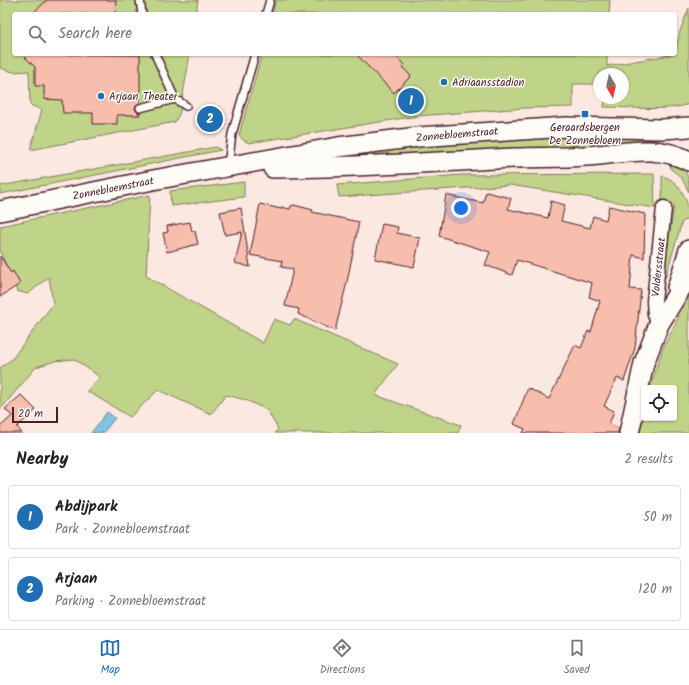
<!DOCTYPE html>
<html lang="en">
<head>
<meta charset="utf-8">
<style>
	body { margin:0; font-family:Kalam,sans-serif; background:#f6f6f6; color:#222 }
	.controls { position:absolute; right:12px; bottom:12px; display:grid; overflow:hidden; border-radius:4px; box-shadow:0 1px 3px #0004 }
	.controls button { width:36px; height:36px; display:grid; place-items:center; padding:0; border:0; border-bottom:1px solid #e0e0e0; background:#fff; color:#222; font:20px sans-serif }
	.compass { position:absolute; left:593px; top:68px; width:36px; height:36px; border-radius:50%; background:#fff; box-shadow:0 1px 3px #0004; rotate:171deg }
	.scale { position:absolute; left:12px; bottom:10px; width:46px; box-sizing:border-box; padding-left:4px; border:2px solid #4a1f2b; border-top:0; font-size:11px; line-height:14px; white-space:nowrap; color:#4a1f2b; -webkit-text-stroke:3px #fdfcf7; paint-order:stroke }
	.you { position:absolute; left:461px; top:208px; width:14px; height:14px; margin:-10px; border:3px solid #fff; border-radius:50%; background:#1a73e8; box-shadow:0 0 0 6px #1a73e833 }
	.badge { display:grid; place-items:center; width:26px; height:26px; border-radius:50%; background:#1f6fb2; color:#fff; font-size:13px; font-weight:700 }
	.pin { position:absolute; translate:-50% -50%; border:2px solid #fff; box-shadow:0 1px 4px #0006 }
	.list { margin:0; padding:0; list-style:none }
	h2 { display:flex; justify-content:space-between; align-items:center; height:52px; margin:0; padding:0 16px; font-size:17px }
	h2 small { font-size:13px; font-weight:400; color:#767676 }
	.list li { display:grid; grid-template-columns:26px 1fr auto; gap:12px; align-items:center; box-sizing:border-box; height:64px; margin:0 8px 8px; padding:0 8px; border:1px solid #e0e0e0; border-radius:4px }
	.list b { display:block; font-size:15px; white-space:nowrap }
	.list p { margin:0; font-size:13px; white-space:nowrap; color:#767676 }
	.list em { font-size:13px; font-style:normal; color:#767676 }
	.icon { flex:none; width:22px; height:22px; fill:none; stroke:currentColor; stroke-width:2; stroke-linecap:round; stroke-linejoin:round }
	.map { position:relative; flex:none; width:689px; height:433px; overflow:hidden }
	.search { position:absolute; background:#fff; box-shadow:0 1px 3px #0004; left:12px; right:12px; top:12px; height:44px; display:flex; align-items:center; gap:10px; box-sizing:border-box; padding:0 14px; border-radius:4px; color:#767676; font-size:15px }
	.sheet { height:196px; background:#fff }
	nav { display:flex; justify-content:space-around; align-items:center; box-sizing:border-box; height:56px; border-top:1px solid #e0e0e0; background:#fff; font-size:11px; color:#767676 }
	nav a { display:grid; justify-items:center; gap:2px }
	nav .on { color:#1f6fb2 }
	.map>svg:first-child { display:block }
	.green { fill:#bfd489; stroke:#847a5a }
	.water { fill:#81c5e2; stroke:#6b8399 }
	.building { fill:#f7beae; stroke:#4a1f2b }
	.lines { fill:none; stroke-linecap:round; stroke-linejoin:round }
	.lane-casing { stroke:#4a1f2b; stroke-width:10 }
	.street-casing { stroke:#4a1f2b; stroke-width:17 }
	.secondary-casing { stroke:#4a1f2b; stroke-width:22 }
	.lane { stroke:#fdfcf7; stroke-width:7 }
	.street { stroke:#fdfcf7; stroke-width:14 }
	.secondary { stroke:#fdfcf7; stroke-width:19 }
	.poi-dot { fill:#1f6fb2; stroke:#fdfcf7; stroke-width:1.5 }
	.labels { text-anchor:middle; stroke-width:3; stroke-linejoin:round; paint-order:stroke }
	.poi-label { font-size:11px; fill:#4a1f2b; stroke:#fdfcf7; text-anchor:start }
	.street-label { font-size:11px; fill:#4a1f2b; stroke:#fdfcf7 }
</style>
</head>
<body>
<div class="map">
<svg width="689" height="433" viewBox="0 0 689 433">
	<rect width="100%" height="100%" fill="#fbe9e1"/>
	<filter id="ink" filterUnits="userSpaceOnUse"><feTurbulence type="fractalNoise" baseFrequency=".025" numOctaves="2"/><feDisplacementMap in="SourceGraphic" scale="8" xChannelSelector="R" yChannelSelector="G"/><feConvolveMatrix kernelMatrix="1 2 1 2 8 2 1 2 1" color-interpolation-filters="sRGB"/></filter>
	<g filter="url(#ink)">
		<g class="green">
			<polygon points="0,0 198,0 196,14 14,14 14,54 190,54 180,112 175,122 30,150 42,110 30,105 29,71 13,72 0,68"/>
			<polygon points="276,0 610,0 609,14 272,14"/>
			<path d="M689,8V104C668,112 628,107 604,107L605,98H623V74H599V84H573V107L524,108L417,116L249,143L243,140L239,135L262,54H607V66L675,54L680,31Z"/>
			<polygon points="657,135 658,145 334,160 334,156 446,138"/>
			<polygon points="216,147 221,150 0,194 0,186"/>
			<path d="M670,163H680C688,175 689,178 689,192L681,177L671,169Z"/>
			<polygon points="654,174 655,208 510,185 339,197 337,185 462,175"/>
			<path d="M662,176C680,180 689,201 689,218L682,222L665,278L663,277L674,205L662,202Z"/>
			<polygon points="244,182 244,197 171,206 170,191"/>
			<polygon points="150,195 146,276 263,343 274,319 290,325 294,319 398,364 375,395 461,425 458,433 275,433 278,429 267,410 246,400 226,395 211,414 158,390 130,417 87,391 100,377 74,359 55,361 36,367 0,410 0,368 12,359 53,304 49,277 28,294 17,291 0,251 0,226"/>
			<polygon points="689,296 689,433 640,433 644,415 644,418 674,418 674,388 650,388 663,348"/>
		</g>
		<polygon class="water" points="107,412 115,418 103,433 91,433"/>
		<g class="building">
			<polygon points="47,0 116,0 115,14 32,14"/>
			<polygon points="22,54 140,55 140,103 136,105 135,109 140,115 117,115 117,124 93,124 93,113 63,113 62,100 44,99 44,86 35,86 35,67"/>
			<polygon points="356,54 394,54 404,65 402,67 411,76 394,93"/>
			<polygon points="486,192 511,198 508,209 548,218 551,201 565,205 561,221 590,228 593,216 606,220 609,206 645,214 644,258 633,255 630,289 641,290 635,348 624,381 617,378 604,406 614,411 609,424 619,428 618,433 523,433 525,429 514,424 528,388 549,399 575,345 581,348 588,331 591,332 600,301 589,297 592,283 517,260 512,275 485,265 490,252 439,236 446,195 483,203"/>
			<polygon points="260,204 281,209 281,207 290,209 291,206 294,205 313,210 312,212 359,222 347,282 335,331 298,314 299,309 285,306 293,269 281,267 282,261 250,255"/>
			<polygon points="241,208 244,226 250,267 235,263 242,232 225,235 220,212"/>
			<polygon points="190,222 192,231 195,231 198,244 167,252 163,233 168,232 167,226"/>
			<polygon points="382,224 398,227 397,233 420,238 414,267 375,259"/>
			<polygon points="0,256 11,273 13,271 20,284 0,297"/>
			<polygon points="21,395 36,410 17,427 22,433 0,433 0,427 12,416 5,409"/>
		</g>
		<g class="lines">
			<g class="lane-casing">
				<g id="lane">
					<polyline points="140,0 142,14"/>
					<polyline points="266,14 270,0"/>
					<polyline points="155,54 175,99"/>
					<polyline points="140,108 175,99 186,106"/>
					<polyline points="228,166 232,134 255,54"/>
				</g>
			</g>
			<g class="street-casing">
				<polyline id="street" points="659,324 655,315 654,301 664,208"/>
			</g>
			<g class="secondary-casing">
				<g id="secondary">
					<path d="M273,168C354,168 434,162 515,158C538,157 562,158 585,156C622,154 655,143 689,161"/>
					<polyline points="0,211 153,180 338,147 418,137 566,127 663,129 689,127"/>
					<polyline points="677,288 689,250"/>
					<polyline points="629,433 644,363 659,324 689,275"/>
				</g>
			</g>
			<use href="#lane" class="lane"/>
			<use href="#street" class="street"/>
			<use href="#secondary" class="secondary"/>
		</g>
	</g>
	<g class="poi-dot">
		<circle cx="444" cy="82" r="4"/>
		<circle cx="101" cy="96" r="4"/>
		<rect x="581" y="110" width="8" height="8" rx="2"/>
	</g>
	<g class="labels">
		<g class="poi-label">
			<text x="452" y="86">Adriaansstadion</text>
			<text x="109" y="100">Arjaan Theater</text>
			<text x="585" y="131" text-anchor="middle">Geraardsbergen<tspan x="585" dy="13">De Zonnebloem</tspan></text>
		</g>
		<g class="street-label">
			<text transform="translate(457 134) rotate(-5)" y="4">Zonnebloemstraat</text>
			<text transform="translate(113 188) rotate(-11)" y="4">Zonnebloemstraat</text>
			<text transform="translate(658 267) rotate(-84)" y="4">Voldersstraat</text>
		</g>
	</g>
</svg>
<div class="controls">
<button><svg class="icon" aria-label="locate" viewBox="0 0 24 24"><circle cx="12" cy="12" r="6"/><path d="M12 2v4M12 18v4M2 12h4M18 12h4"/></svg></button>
</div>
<svg class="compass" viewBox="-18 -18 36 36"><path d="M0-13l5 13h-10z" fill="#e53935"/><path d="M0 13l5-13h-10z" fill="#767676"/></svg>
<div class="scale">20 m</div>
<div class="you"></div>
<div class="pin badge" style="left:411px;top:101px">1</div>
<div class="pin badge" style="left:210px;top:119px">2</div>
<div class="search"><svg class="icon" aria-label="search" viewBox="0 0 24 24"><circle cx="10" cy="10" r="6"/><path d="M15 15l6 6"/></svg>Search here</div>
</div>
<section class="sheet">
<h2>Nearby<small>2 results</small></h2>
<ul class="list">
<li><span class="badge">1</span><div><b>Abdijpark</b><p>Park · Zonnebloemstraat</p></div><em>50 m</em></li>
<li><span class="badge">2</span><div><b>Arjaan</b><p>Parking · Zonnebloemstraat</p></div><em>120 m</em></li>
</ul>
</section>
<nav>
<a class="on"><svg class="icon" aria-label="map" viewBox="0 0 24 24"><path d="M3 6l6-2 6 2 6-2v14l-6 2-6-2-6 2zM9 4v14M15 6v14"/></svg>Map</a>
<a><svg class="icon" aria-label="directions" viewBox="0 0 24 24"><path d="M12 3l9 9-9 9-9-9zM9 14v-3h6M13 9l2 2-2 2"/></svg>Directions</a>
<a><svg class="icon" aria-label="saved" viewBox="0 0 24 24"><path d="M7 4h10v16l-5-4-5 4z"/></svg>Saved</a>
</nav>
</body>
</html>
